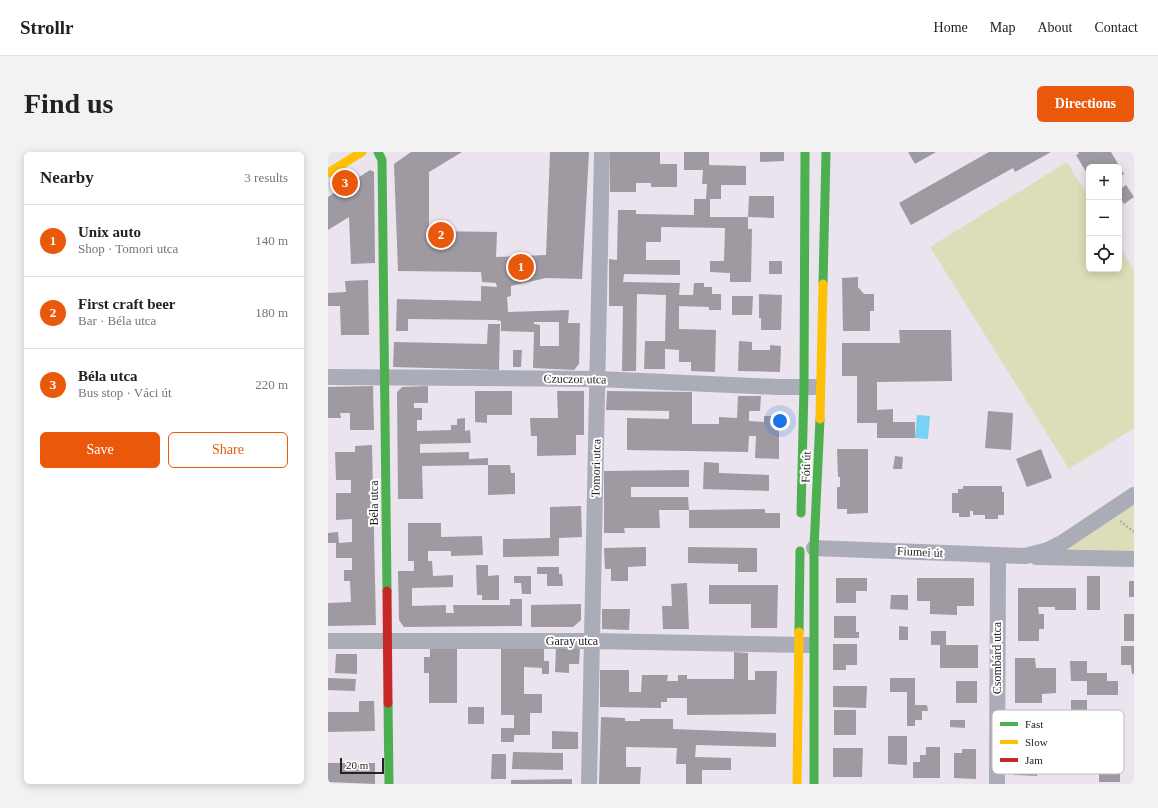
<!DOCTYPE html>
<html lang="en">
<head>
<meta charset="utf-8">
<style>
	body { margin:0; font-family:"Times New Roman",serif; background:#f2f2f2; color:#222 }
	.controls { position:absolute; right:12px; top:12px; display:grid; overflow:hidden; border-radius:6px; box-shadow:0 2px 10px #0003 }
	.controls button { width:36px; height:36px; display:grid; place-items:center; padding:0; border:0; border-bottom:1px solid #e0e0e0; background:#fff; color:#222; font:20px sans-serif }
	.scale { position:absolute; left:12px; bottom:10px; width:44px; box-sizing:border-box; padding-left:4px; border:2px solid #272128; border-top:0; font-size:11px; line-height:14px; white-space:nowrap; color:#272128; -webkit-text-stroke:3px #fff; paint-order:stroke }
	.you { position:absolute; left:452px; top:269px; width:14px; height:14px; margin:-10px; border:3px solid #fff; border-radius:50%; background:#1a73e8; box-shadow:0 0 0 6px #1a73e833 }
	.badge { display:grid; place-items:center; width:26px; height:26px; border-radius:50%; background:#ea580c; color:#fff; font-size:13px; font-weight:700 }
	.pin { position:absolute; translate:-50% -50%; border:2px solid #fff; box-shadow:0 1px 4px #0006 }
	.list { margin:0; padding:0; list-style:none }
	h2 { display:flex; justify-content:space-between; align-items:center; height:52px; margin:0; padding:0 16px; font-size:17px }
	h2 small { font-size:13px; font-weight:400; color:#767676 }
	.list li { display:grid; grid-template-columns:26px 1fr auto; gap:12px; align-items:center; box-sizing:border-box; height:72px; padding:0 16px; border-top:1px solid #e0e0e0 }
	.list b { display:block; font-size:15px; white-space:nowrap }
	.list p { margin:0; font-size:13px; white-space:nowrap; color:#767676 }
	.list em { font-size:13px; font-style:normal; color:#767676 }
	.actions { display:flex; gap:8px; padding:12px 16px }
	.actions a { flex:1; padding:9px 0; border:1px solid #ea580c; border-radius:6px; text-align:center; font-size:14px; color:#ea580c }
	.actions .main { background:#ea580c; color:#fff }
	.icon { flex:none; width:22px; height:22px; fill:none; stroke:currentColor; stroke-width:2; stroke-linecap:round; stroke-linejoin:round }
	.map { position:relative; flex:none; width:806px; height:632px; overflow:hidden; border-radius:6px }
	header { display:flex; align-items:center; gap:24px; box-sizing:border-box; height:56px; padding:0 20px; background:#fff; border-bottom:1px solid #e0e0e0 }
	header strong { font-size:19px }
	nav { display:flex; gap:22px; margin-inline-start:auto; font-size:14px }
	.intro { display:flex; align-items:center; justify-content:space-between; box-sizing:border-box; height:96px; padding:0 24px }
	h1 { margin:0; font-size:28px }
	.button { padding:10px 18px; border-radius:6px; background:#ea580c; color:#fff; font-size:14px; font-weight:700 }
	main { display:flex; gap:24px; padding:0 24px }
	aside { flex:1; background:#fff; border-radius:6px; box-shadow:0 2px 10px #0003 }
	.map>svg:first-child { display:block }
	.green { fill:#deddba }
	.water { fill:#77d2f5 }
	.building { fill:#9f99a1; fill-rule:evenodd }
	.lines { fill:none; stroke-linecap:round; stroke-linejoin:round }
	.path { stroke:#aeacb6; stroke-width:2.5; stroke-dasharray:2 2; stroke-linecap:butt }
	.street { stroke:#aaacb8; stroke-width:16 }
	.fast { stroke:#4caf50; stroke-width:9 }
	.slow { stroke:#ffc107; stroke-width:9 }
	.jam { stroke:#c62828; stroke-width:9 }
	.labels { text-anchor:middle; stroke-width:4; stroke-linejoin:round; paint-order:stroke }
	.street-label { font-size:12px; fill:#272128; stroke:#fff }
	.key { fill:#fff; stroke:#bebcbe; stroke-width:1 }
	.key-label { font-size:11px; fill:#272128 }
</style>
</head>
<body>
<header>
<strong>Strollr</strong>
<nav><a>Home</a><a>Map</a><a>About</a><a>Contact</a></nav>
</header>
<div class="intro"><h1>Find us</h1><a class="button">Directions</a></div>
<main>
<aside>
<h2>Nearby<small>3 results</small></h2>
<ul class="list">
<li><span class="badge">1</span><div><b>Unix auto</b><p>Shop · Tomori utca</p></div><em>140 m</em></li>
<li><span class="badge">2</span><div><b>First craft beer</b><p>Bar · Béla utca</p></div><em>180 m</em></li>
<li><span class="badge">3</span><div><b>Béla utca</b><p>Bus stop · Váci út</p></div><em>220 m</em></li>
</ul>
<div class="actions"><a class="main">Save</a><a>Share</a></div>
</aside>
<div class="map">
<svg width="806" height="632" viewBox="0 0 806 632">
	<rect width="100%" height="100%" fill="#ebe3ed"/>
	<g class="green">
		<polygon points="739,10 761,46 761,117 791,117 791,94 806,118 806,276 741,317 602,95"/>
		<polygon points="806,343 806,407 743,406 734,391"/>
	</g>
	<polygon class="water" points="589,263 602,264 600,287 587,286"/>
	<g class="building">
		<path d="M83,0H134L101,20V79L169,80L168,105L218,103L222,0H261L254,127L218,126L183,134V144L179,145L180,160L241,158L240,171H252L251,212L246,218L205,216L206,180L173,179V169L168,168L80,167V179H68L69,147L153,149V134L169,135L168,131L154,130L153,120L70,119L66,12ZM206,170H231V194H212V173L206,172Z"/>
		<polygon points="282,0 332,0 332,12 349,12 349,35 323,35 323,31 308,31 308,40 282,40"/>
		<polygon points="356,0 381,0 381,13 418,14 418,33 393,33 393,47 382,47 382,65 420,65 421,44 446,44 446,66 420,65 420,77 424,77 423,130 402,130 402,121 382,120 382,109 396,109 397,76 333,75 333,90 318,90 318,108 352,108 352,123 296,122 295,130 352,131 351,143 365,143 366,131 376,131 376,135 384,135 384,142 393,142 393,158 381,158 381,155 351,154 351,177 388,178 387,220 363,219 363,210 351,210 351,198 337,197 337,217 316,217 317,189 337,189 338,143 309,142 308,219 294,219 295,154 281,154 281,107 289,108 290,58 308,58 308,62 366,63 366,47 378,47 379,32 374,32 375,18 356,18"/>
		<polygon points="432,0 456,0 456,9 432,10"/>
		<polygon points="580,0 608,0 587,12"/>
		<polygon points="661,0 723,0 687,20 685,16 583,73 571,51"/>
		<polygon points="750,0 783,0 796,22 791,25 791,15 761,15 761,25 748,3 751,2"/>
		<polygon points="42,18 46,20 47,111 23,112 21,65 0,78 0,45"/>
		<polygon points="798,33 806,45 796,52 791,44 791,38"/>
		<rect x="441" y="109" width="13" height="13"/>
		<polygon points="530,125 530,135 536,142 546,142 546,159 542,159 542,179 515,179 514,126"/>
		<polygon points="40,128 41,183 13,183 12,154 0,154 0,141 18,140 17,129"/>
		<polygon points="431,142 454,143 453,178 433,178 433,166 431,166"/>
		<polygon points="404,144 425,144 424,163 404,163"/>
		<polygon points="160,172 172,172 171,218 65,215 66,190 159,192"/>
		<polygon points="571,178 623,178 624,229 549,230 549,258 565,257 565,270 587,270 587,286 549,286 549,271 529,271 529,224 514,224 514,191 572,191"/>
		<polygon points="411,189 424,190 424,198 442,198 442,193 453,194 452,220 410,219"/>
		<polygon points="185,198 194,198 193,215 185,215"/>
		<polygon points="45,234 46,278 22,278 22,261 12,261 13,266 0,266 0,235"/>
		<polygon points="100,234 100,251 86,251 86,256 94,256 94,268 89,268 89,279 123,278 123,273 129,273 129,267 137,266 137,279 142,278 143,291 92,292 92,301 141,300 141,307 160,306 160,313 94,314 95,347 70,347 69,240 74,235"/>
		<polygon points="147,239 184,239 184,263 159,263 159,271 147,270"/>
		<polygon points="229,239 256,239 256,283 248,283 248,303 209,304 209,284 203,284 202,266 230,266"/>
		<polygon points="279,239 364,240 364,272 391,272 391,265 409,266 410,244 433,244 432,259 421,259 421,269 436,270 436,264 444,264 444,269 451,269 451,307 427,306 428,284 421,284 420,300 299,298 299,266 341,267 341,259 278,258"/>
		<polygon points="660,259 685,261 683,298 657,296"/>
		<polygon points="44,293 48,473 0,474 0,451 23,450 22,429 16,429 16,418 24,418 24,406 8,406 8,391 0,391 0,381 10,380 11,391 24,390 24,367 8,368 8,341 23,341 23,328 8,328 7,300 27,300 27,294"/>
		<polygon points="509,297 540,297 540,361 519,362 519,357 509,357 509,335 512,335 512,325 510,325"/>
		<polygon points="713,297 724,326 699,335 688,307"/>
		<polygon points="567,304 575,305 574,317 565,317"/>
		<polygon points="376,310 391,311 391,321 441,323 441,339 375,337"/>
		<polygon points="160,313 182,313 183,321 187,321 187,342 160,343"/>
		<polygon points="361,318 361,335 303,335 303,345 360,345 361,358 437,357 437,361 452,361 452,376 361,376 361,358 331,358 332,376 296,376 297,381 276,381 276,319"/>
		<polygon points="635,334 674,334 674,340 676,340 676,363 670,363 670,367 657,367 657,363 645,363 645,359 642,359 642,365 631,365 631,361 624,361 624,341 630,341 630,337 635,337"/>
		<polygon points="253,354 254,385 231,386 231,404 175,405 175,387 222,386 222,355"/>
		<polygon points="80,371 113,371 113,385 154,384 155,403 123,404 123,399 100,399 100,409 104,409 105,424 125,423 125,435 84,436 84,454 118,453 118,461 126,461 125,453 182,453 182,447 194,447 194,474 76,475 71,468 70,419 86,419 86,409 80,409"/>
		<polygon points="318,395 318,414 300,415 300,429 283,429 283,417 277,417 276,396"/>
		<polygon points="360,395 429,396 429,420 410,420 410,412 360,411"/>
		<polygon points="148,413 160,413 160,424 171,423 171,448 154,448 154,443 149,443"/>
		<polygon points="209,415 231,415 231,422 234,422 235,434 219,434 219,422 209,422"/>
		<polygon points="186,424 203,424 203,442 194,442 193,431 186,431"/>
		<rect x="759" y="424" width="13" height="34"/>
		<polygon points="508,426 539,426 539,439 528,439 528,451 508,451"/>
		<polygon points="589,426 646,426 646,454 629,454 629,463 602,462 602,449 589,449"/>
		<rect x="801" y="429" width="5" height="16"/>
		<polygon points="359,431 361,477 335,477 334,454 344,454 343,432"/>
		<polygon points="381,433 450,433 449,476 423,476 423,452 381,452"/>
		<polygon points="690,436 748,436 748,458 727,458 727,455 710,455 711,462 716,462 716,477 711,477 711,489 690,489"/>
		<polygon points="563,443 580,443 580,458 562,457"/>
		<polygon points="253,452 253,468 245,475 203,475 203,453"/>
		<polygon points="274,457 302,457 301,478 274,477"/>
		<rect x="796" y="462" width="10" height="27"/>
		<polygon points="506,464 528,464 528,480 531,480 531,486 506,486"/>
		<polygon points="571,474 580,475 580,488 571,488"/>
		<polygon points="603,479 618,479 618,493 650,493 650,516 612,516 612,493 603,493"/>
		<polygon points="505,492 529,492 529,513 518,513 518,518 505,518"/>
		<polygon points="102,494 129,494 129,551 101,551 101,521 96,521 96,505 102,505"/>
		<polygon points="793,494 806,494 806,522 804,522 803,513 793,513"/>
		<polygon points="173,496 216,496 216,509 221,509 221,522 214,522 214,516 196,515 196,542 214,542 214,561 202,561 202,583 186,583 186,590 173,590 173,576 186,576 186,563 173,563"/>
		<polygon points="228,496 252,496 251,512 241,512 241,521 227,520"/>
		<polygon points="406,500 420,501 420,528 427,528 427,519 449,519 448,562 359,563 359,546 339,546 339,550 333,550 333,556 272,555 272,518 301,518 301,540 313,540 314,523 340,523 339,529 350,529 350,523 359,523 359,527 406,527"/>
		<polygon points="8,502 29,502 29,522 7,521"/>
		<polygon points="687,506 707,506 708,516 728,516 728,541 714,542 714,551 687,551"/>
		<polygon points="742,509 759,509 759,521 779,521 779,529 790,529 790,543 759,543 759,529 743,529"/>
		<polygon points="0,526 28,527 27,539 0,538"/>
		<polygon points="562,526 587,526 587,553 599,553 600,559 594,559 594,568 587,568 587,574 579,574 579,540 562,540"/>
		<rect x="628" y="529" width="21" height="22"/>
		<polygon points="505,534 539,534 538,556 505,555"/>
		<rect x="743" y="548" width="16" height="48"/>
		<polygon points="31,549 46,549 47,579 0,580 0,560 31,560"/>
		<rect x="140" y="555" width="16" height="17"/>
		<rect x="506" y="558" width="22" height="25"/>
		<polygon points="273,565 297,566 297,569 312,569 312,567 345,567 345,577 448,581 448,595 368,593 367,605 403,606 403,618 374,618 374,632 358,632 358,612 348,612 349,596 298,595 298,615 313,615 312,632 271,632"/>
		<polygon points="622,568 637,568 637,576 622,575"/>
		<polygon points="686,576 708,576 708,596 725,596 725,615 709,615 709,624 686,623"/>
		<polygon points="224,579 250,580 250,597 224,597"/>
		<polygon points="560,584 579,584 579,613 560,612"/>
		<polygon points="598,595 612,595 612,626 585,626 585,610 592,610 592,603 598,603"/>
		<polygon points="505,596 535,596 534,625 505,625"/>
		<polygon points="634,597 648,597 648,627 626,626 626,601 634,601"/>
		<polygon points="185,600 235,601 235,618 184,617"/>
		<polygon points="164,602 178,602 178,627 163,627"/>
		<rect x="771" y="608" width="21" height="22"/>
		<polygon points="0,611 47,611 47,632 0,630"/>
		<polygon points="244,627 244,632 183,632 183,628"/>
	</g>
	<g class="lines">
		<polyline class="path" points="792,369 806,380"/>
		<g class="street">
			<polyline points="0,225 270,227 449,235 486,235"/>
			<polyline points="486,396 697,404 720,398 734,391 806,343"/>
			<polyline points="708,405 806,407"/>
			<polyline points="0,489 263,489 480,493"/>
			<polyline points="261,632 274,0"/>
			<polyline points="669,632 670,404"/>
		</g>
		<g class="fast">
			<polyline points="50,0 54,8 59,439"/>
			<polyline points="495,132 498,0"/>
			<polyline points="473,361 476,235 477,0"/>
			<polyline points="471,480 472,399"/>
			<polyline points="60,551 61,632"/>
			<polyline points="486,632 486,396 492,267"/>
		</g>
		<g class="slow">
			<polyline points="0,21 34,0"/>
			<polyline points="492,267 495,132"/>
			<polyline points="469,632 471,480"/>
		</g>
		<polyline class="jam" points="59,439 60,551"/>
	</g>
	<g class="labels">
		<g class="street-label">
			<text transform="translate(247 227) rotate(1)" y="4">Czuczor utca</text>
			<text transform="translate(478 315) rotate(-88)" y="4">Fóti út</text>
			<text transform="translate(268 316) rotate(-89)" y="4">Tomori utca</text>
			<text transform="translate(46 351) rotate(-90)" y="4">Béla utca</text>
			<text transform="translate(592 400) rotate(3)" y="4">Fiumei út</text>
			<text x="244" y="493">Garay utca</text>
			<text transform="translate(669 506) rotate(-90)" y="4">Csombárd utca</text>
		</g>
	</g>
	<rect x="664" y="558" width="132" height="64" rx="6" class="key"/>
	<rect x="672" y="570" width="18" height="4" fill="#4caf50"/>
	<rect x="672" y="588" width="18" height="4" fill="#ffc107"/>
	<rect x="672" y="606" width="18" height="4" fill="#c62828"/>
	<g class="key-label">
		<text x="697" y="576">Fast</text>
		<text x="697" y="594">Slow</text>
		<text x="697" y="612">Jam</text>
	</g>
</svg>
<div class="controls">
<button>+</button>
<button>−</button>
<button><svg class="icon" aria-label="locate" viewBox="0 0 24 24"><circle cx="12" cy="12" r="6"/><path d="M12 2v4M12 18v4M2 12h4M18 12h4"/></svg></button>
</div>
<div class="scale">20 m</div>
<div class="you"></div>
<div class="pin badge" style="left:193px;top:115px">1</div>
<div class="pin badge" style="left:113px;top:83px">2</div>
<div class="pin badge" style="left:17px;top:31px">3</div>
</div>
</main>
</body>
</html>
